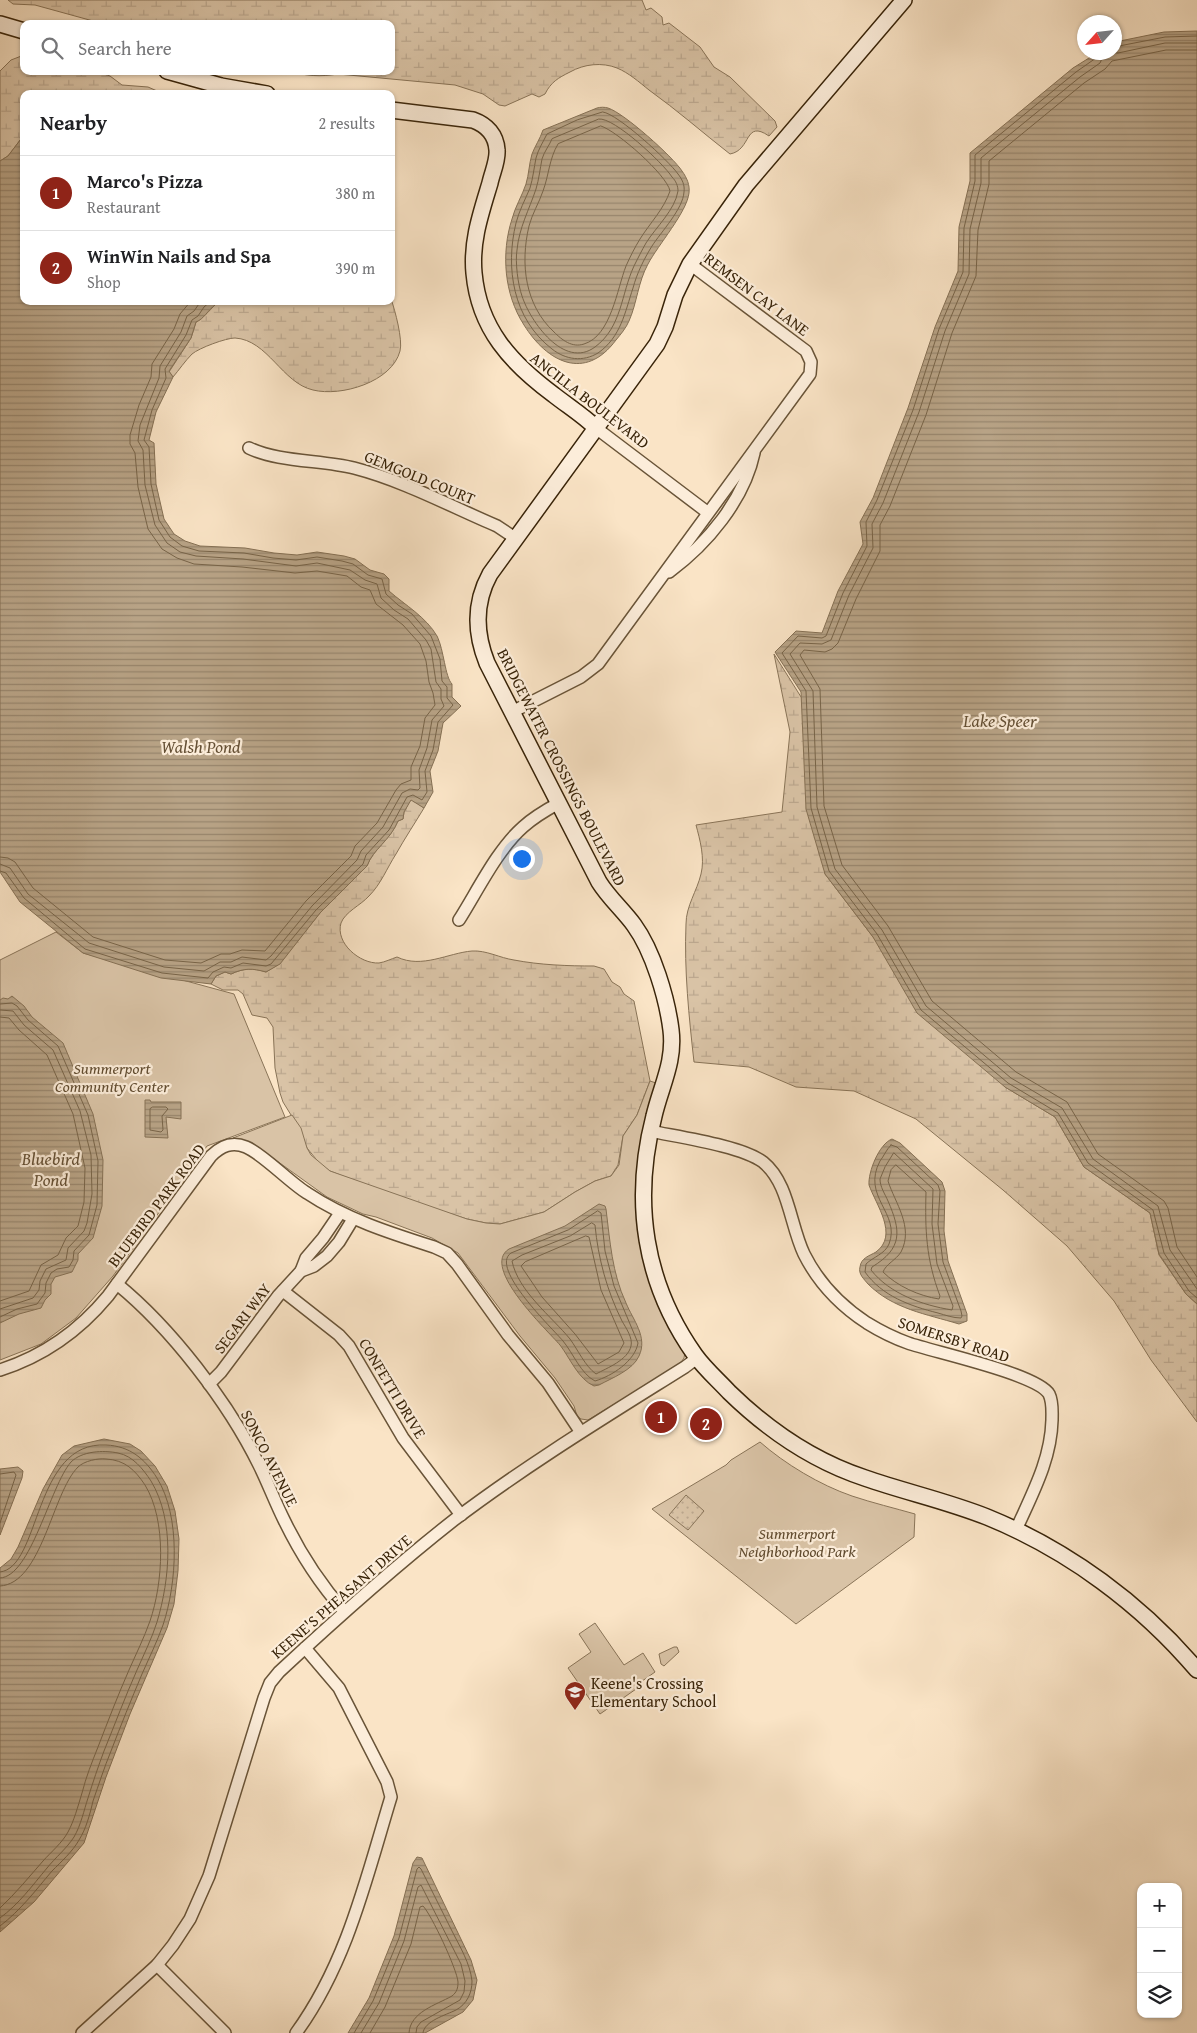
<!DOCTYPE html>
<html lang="en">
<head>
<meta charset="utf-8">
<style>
	body { margin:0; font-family:"Gentium Book Plus",serif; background:#f2f2f2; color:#202124 }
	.controls { position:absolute; right:15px; bottom:15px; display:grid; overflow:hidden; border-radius:10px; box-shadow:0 1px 4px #0004 }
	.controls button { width:45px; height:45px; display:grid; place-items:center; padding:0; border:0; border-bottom:1px solid #e0e0e0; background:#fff; color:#202124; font:25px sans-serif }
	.compass { position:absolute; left:1077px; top:15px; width:45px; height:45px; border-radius:50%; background:#fff; box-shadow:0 1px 4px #0004; rotate:243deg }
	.you { position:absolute; left:521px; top:858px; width:18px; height:18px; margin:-12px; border:4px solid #fff; border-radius:50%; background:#1a73e8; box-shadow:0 0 0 8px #1a73e833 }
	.badge { display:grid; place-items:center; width:32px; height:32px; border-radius:50%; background:#8f2418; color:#fff; font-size:16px; font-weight:700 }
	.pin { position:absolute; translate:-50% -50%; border:2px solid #fff; box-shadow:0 1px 5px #0006 }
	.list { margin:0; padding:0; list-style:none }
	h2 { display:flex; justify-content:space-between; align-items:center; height:65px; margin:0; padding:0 20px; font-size:21px }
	h2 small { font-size:16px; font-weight:400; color:#757577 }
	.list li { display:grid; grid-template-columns:32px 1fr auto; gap:15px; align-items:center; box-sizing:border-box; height:75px; padding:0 20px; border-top:1px solid #e0e0e0 }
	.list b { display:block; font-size:19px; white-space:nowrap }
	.list p { margin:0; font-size:16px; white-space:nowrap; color:#757577 }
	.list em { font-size:16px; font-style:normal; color:#757577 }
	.icon { flex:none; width:28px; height:28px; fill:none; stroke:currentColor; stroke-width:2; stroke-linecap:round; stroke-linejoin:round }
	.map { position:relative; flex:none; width:1197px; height:2033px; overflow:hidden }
	.search { position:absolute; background:#fff; box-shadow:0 1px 4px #0004; left:20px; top:20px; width:375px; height:55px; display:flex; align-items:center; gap:12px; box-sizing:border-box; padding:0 18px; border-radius:10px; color:#757577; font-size:19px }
	.panel { position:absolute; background:#fff; box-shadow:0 1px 4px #0004; left:20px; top:90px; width:375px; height:215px; border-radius:10px }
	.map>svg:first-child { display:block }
	.wetland { fill:url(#wetland-marsh); stroke:#897458 }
	.park { fill:#d9c3a6; stroke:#897458 }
	.garden { fill:url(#garden-dots); stroke:#897458 }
	.water { fill:url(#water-rules); stroke:#857054 }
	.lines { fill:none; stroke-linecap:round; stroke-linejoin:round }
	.shore { stroke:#786448; stroke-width:1 }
	.street-casing { stroke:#695438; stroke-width:14 }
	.secondary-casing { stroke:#392409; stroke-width:18 }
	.street { stroke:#fcedda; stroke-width:11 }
	.secondary { stroke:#fcedda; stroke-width:15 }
	.labels { text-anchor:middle; stroke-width:4.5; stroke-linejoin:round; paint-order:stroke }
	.street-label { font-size:16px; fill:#392409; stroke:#fcedda }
	.park-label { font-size:16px; font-style:italic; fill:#614c30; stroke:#fcedda }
	.poi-label { font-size:16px; fill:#392409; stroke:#fcedda; text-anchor:start }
	.water-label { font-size:18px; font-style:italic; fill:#655035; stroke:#fcedda }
</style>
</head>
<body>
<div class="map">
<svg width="1197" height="2033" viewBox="0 0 1197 2033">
	<defs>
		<pattern id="wetland-marsh" width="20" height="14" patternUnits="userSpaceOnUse" patternTransform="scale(1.25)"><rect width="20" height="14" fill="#d9c3a6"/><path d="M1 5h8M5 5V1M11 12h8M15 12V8" fill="none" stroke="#bba78e"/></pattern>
		<pattern id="garden-dots" width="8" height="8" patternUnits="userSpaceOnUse" patternTransform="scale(1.25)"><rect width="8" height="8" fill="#d9c3a6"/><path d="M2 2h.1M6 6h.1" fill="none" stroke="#bba78e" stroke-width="1.8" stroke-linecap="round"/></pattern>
		<pattern id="water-rules" width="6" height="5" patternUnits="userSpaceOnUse" patternTransform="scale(1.25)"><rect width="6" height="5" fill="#b8a386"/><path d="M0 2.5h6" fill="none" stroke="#97856c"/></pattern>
	</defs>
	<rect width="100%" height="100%" fill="#fae4c6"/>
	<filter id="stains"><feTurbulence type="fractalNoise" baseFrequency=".004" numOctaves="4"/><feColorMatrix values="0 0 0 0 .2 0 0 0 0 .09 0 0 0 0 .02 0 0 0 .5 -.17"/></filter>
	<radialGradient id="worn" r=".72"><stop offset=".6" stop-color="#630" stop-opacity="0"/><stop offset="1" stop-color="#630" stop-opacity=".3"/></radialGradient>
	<g class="wetland">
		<path d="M8,0H642L646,10L651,8L662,17L663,25L669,23L700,47L714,67L730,77L775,121L777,127L769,136C744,119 752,150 730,154C703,133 677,110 649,90C639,82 629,73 617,68C602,62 584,64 570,72C558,78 551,82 545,94L539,97L532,94L505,106L499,105L483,94L455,85L338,74C320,77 306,76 289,71H391V24H104L35,5L13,4Z"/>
		<polygon points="24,55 24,71 98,72 110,76 122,85 148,87 164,94 24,94 24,135 8,156 0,161 0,71 11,60"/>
		<path d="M391,299C395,310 403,340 400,351C392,382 341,397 313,390C282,383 268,340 235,338C226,338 199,348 192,354C185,361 179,370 173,377L169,372L191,338L196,322C200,321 216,305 217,301H391Z"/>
		<path d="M774,654L808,708L825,874L873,937L1005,1087L1055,1117L1084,1167L1150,1213L1159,1255L1186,1294L1197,1304V1422L1151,1360L1114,1301L1067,1246L1003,1190L916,1119L854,1091L796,1087L749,1067L694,1062C689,1017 684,970 686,924C686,906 697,891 701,874C705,858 700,840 696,825L782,812L790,732Z"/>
		<path d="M411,799L424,808C415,823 405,838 396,854C387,868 381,884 369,896C361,905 345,912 341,923C335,943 360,964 379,963C385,962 391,959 397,957C422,969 448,953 472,951C486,950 500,958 514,960C540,965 568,966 594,966L604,969L612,982L620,987L624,994L634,1001L650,1081L637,1115L623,1136L618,1165L611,1176L595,1181L575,1192L544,1212L500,1224L486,1223L467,1219L420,1204L343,1176L330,1171L320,1164L307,1148L299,1128L283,1102L280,1093L275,1068L273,1027L267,1018L252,1015L243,994L238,990H223L211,984L216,976L225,972L231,974C244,968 253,968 266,972L279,964L320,913L367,866C373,849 390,840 398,821L403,819L404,812Z"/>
	</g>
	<g class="park">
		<polygon points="56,932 83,953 234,994 285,1117 207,1146 113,1276 76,1318 41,1344 0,1360 0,960"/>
		<polygon points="650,1081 659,1084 637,1202 685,1352 684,1358 679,1365 588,1420 581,1419 577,1416 574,1406 555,1378 520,1336 458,1253 432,1238 376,1217 363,1214 327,1197 252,1143 233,1138 292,1115 301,1128 307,1148 311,1155 330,1171 467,1219 486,1223 500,1224 544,1212 575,1192 595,1181 611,1176 619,1165 623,1136 637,1115"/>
		<path d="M760,1442C785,1464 820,1485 852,1496C873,1503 894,1508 915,1514L914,1537L796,1624L652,1509L726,1465L731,1460Z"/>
		<polygon points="595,1623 624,1665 643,1653 655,1672 638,1684 639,1687 600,1714 568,1668 591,1652 579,1634"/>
		<polygon points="674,1647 677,1647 679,1652 664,1666 661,1664 659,1654"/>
	</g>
	<polygon class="garden" points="686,1495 704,1511 688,1530 669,1515"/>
	<g class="water">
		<polygon points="1197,31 1197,1304 1186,1294 1159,1254 1150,1213 1084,1167 1055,1117 1005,1087 917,1013 873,937 825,874 806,809 801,692 775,652 796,631 822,633 838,591 863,544 860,522 873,498 908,408 935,327 958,271 959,227 970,181 970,153 1073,68 1097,53 1114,52 1115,42 1164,32"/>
		<path d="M597,108C600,107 605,107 608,108C624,113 673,157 682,171C687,178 690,185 689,193C687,212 658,245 648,264C638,282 637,303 629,321C626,328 621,334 616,340C585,382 547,362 524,325C504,294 501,253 512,219C515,207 522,196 526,184C529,174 529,164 532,154C535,146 540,139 543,130Z"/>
		<path d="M24,135V301H217L215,305C208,310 204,319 196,322L191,338L169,371L173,377L156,412L149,440L154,443L156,484L164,519L174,534L185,541L200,546L245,548L274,553L297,555L317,552L344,556L355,559L370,570L384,574L389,579V591C405,605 426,617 437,636C444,650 445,677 452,684V697L461,706L443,723L438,751L430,771L433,792L424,808L411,800L404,812L403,819L398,821C390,841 373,849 367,866L320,913L280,964L266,972C252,968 244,968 231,974L225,972L216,976L211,984L161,978L83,953L20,902L0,872V161L8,156Z"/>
		<polygon points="12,996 24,1006 32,1017 63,1043 93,1114 103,1160 102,1206 93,1238 78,1254 78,1260 72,1272 55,1277 51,1284 51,1294 45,1300 41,1308 19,1314 0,1323 0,1000 3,998 8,999"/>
		<polygon points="145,1100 150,1100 151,1102 181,1102 181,1119 166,1117 168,1138 145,1137"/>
		<path d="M892,1139L900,1143L942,1182L945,1191L944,1231L948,1261L967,1314V1321L959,1324C926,1314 893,1309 868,1284C864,1279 858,1274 860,1267C861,1258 869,1256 876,1252C899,1235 876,1205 869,1185C868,1172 879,1144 892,1139Z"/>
		<path d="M599,1204L605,1206L606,1209C610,1241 612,1273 626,1303C633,1320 648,1337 639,1356C633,1370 612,1378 599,1385L594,1386C578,1379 570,1358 560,1345C547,1330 480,1267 509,1249L565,1226Z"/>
		<polygon points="104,1439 130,1444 141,1451 155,1466 167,1486 175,1511 179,1539 178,1571 174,1604 167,1628 130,1714 106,1777 84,1843 34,1902 0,1932 0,1568 11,1559 18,1547 43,1489 62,1455 74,1446"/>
		<polygon points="18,1467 23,1471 22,1478 0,1535 0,1469"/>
		<polygon points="417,1857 422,1858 471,1960 477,1980 473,2000 463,2012 425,2033 348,2033 369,1998 394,1936 413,1863"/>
	</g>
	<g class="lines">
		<g class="shore">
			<polyline points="1114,47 1165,37 1197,36"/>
			<polyline points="1197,50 1166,50 1112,61 1105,69 1084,83 989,161 989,184 978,230 976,276 952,333 926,415 890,506 880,525 880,551 856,599 838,643 832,649 825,652 804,650 800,655 820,689 824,806 842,865 888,926 932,1001 1016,1072 1067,1102 1098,1154 1164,1201 1168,1208 1177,1247 1197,1277"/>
			<polyline points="1098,52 1096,58 1076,72 975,155 975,181 964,228 963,272 939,329 913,410 877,500 866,522 867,546 843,593 826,636 822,638 798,636 782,653 806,691 811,808 829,871 877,934 921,1010 1008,1083 1058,1113 1088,1163 1153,1210 1164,1253 1189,1291 1197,1298"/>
			<polyline points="1105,52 1100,63 1080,77 981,158 981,183 970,229 969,274 945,331 919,412 883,503 872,524 873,548 849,595 831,640 822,644 800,643 790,654 813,691 817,807 835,869 882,930 926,1006 1011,1078 1062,1108 1093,1159 1158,1206 1170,1250 1197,1289"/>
			<polyline points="1112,52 1118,53 1165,43 1197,43"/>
			<path d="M603,112C618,114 669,161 678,174C682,179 685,185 684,192C683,209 661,232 652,246C644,259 637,273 633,288C625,312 621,337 598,353C583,362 566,360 552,349C513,319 505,268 516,223C519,211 525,200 530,188C533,178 534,168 536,158C538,150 543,142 547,134L577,120Z"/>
			<path d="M599,119C614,117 663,163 672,177C676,181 678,186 678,191C675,210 656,227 646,243C642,250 638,258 634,266C621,294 622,327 595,347C564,370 530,321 522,296C518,285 515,262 517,250C519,228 529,210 536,189C539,179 540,169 542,159C544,152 549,146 552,139Z"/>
			<path d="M601,126C617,131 667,175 670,191C664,209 650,223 640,239C635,247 630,257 626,266C617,289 611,336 584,344C572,348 562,340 554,332C525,305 520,264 529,226C532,214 539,203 543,191C549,175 549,159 558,144Z"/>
			<polyline points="0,857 8,858 15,862 33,888 93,937 165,960 201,963 221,954 230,954 242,950 265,951 306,901 351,856 355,846 377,823 396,790 401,784 411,780 411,767 420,746 425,718 435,705 433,693 429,682 426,661 420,644 403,625 376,604 370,590 361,587 347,576 317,571 295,573 242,567 194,564 177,558 162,549 148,529 138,487 135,453 130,444 130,435 139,405 151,377 152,364 174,329 180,314 191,301"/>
			<polyline points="0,864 10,868 28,894 89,943 164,967 204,971 220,962 231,962 242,957 266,960 271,956 312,906 357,860 361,851 383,827 402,793 410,789 418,790 420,788 419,770 427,748 432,720 444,706 441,699 441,689 436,682 431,649 426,640 408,619 394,610 381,598 377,584 365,580 350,570 317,563 296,566 243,559 196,556 180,552 167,543 155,525 145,485 143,450 138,441 140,425 159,378 160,366 181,332 187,316 194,311 201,301"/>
			<polyline points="0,871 6,873 24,898 85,949 162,973 208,978 213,972 224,967 231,968 243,963 266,966 271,964 316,910 363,864 366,855 389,830 407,797 413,795 422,800 427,792 425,771 433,750 438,722 453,705 447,698 447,687 442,681 440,659 431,636 412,614 398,605 386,594 382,579 368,575 353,564 342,561 317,557 296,560 273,558 244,553 199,551 182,546 170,537 159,520 151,484 149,447 144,440 152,410 166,378 165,369 186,335 192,320 198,316 204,307 211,301"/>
			<polyline points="0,1004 12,1003 17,1006 28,1020 58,1046 88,1115 98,1161 97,1205 89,1235 74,1251 73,1260 69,1267 57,1269 51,1273 46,1283 45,1293 37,1304 17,1309 0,1317"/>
			<polyline points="0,1010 13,1011 24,1025 53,1050 80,1111 91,1155 92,1194 87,1223 84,1231 68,1248 66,1260 46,1269 40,1281 39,1290 33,1298 0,1309"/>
			<polyline points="0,1017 9,1018 19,1030 47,1055 73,1114 85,1168 84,1202 78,1226 66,1238 58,1255 41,1265 29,1291 0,1301"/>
			<polygon points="153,1107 166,1107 168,1109 162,1116 163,1130 161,1132 150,1130 150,1109"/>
			<path d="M891,1145L897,1147L938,1185L940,1191L938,1224L943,1262L961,1311L962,1316L961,1318C953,1318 945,1315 938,1313C910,1306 882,1296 865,1272L866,1264C873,1257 885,1254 889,1244C901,1213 861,1197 880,1161C884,1156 886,1150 891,1145Z"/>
			<path d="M894,1153L933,1189L932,1224L937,1264L953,1306L952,1310C922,1305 890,1294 871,1270L872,1267C903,1248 901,1231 888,1201C885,1194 880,1187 880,1179L885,1167Z"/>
			<path d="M896,1165L926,1192C925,1230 926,1259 940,1296L939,1299C919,1296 897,1286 883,1272C886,1264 896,1260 901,1252C914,1227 895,1203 888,1181L891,1170Z"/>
			<path d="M598,1211L601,1213L605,1251L614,1286L638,1343C635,1361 612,1376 595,1381C581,1374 573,1353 563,1341C553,1329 489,1268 511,1253L568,1230Z"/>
			<path d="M592,1223L595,1225C598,1258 607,1291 622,1321C626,1328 633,1338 631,1346C628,1360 607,1368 596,1374C585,1366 578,1350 570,1339C552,1317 518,1291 512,1261L522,1255L570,1236Z"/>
			<polygon points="586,1236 589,1237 601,1290 624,1343 619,1352 598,1364 575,1334 542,1297 521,1266 525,1262"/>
			<polyline points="0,1474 14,1472 16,1475 0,1523"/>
			<path d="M0,1572C41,1568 33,1441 106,1445C130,1446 145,1459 157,1478C181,1517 177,1583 163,1625C157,1642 149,1658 142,1674C131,1700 121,1725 111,1751C104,1768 99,1784 93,1801C90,1814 86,1829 79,1840C73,1851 61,1862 52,1871C35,1891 21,1910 0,1926"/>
			<path d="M0,1578C31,1577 50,1486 71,1462C82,1451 103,1450 118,1453C133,1456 143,1469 151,1481C175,1521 170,1579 157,1622C152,1638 144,1654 137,1670C125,1697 115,1724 104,1751C98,1767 93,1782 88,1798C84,1810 81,1825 74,1837C67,1848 55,1858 47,1868C32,1886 19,1904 0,1918"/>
			<path d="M0,1586C42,1584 52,1493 78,1467C84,1461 98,1458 106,1459C125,1460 135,1470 145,1485C167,1521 163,1583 150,1621C144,1638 136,1654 129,1670C118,1695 108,1721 98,1747C92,1762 86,1777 82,1793C78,1806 74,1821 68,1832C62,1843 51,1852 43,1861C29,1877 16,1893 0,1908"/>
			<path d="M354,2033L373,2001L399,1938L417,1869L419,1867L421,1869C431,1890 442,1910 452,1931C460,1947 470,1963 472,1981C472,1993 467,2004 456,2010C446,2015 424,2021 423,2033"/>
			<polyline points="361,2033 379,2003 404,1941 418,1887 421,1885 461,1964 465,1981 464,1992 460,2000 421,2022 417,2027 416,2033"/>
			<path d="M370,2033L385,2007L411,1944L420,1907L423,1906C431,1914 457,1969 458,1982C458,1988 457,1992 452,1996C436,2005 410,2012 409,2033"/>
		</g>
		<g class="street-casing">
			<g id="street">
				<polyline points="596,428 707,512"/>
				<path d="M249,448C278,462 322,460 354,468C404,481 450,506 497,526L515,538"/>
				<path d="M669,572C707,544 744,500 754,453"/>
				<polyline points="512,712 581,677 598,664 810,374 811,362 806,351 690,264"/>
				<path d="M459,920C478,890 497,850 523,827C534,817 546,810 559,803"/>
				<path d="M650,1131C678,1137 742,1146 763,1162C789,1183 790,1225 804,1254C818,1282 841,1306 867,1323C880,1331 894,1338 908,1343C934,1352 1037,1374 1049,1394C1053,1402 1052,1412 1052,1420C1051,1460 1032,1494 1016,1530"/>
				<polyline points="301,1271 306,1258 323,1238 340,1213"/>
				<path d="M117,1284C171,1328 228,1402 259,1465C268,1483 275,1502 284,1520C300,1553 320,1584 344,1611"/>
				<polyline points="283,1291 339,1335 349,1346 403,1438 461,1515"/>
				<path d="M0,1370C44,1356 79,1331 108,1296L211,1156C221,1146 232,1141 246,1147C263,1154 289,1182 307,1193C346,1219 390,1233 434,1247L447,1253L457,1264L508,1335L548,1383L580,1431"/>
				<polyline points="209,1384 221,1372 278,1296 301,1271 314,1266 327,1256 339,1242 353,1219"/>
				<polyline points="157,1965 225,2033"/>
				<path d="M82,2033L157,1965L173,1945L190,1919L209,1876L264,1698L270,1683L279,1672C336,1619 393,1568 454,1520C528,1464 607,1416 685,1367L697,1358"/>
				<path d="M296,2033C347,1963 366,1879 391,1797L387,1782L339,1688L305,1648"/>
			</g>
		</g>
		<g class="secondary-casing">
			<g id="secondary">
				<path d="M904,0L746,185L690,264L675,295L665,327L657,344L490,574C474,603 475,633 487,663L599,882C609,898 623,910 634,925C653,951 667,998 671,1030C675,1062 661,1086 654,1116C632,1201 644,1283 695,1355C705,1369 718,1380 729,1392C768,1430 813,1461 865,1478C905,1492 947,1501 987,1517C1068,1550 1141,1604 1197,1670"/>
				<polyline points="0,24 24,31"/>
				<polyline points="167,71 221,86 267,94"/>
				<path d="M391,110L473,120C487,125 496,135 497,150C498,161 492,173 490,183C481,213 471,241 474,273C479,329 511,363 554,395C568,406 584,416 596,428"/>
			</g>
		</g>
		<use href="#street" class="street"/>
		<use href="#secondary" class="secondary"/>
	</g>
	<defs>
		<g id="school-pin" transform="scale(1.125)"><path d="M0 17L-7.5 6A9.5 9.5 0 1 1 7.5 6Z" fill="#8f2418" stroke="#fcedda"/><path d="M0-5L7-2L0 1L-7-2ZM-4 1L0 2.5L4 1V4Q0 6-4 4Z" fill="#fff"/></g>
	</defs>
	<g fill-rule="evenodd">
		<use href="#school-pin" x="575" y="1692"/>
	</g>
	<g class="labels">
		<g class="street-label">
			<text transform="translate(757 294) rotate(37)" y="6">REMSEN CAY LANE</text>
			<text transform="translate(590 400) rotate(38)" y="6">ANCILLA BOULEVARD</text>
			<text transform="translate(420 477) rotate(22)" y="6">GEMGOLD COURT</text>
			<text transform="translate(562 767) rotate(63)" y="6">BRIDGEWATER CROSSINGS BOULEVARD</text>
			<text transform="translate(156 1205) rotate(-53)" y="6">BLUEBIRD PARK ROAD</text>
			<text transform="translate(242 1318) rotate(-53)" y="6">SEGARI WAY</text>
			<text transform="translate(954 1339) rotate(18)" y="6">SOMERSBY ROAD</text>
			<text transform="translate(393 1388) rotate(59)" y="6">CONFETTI DRIVE</text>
			<text transform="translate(270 1458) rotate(63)" y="6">SONCO AVENUE</text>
			<text transform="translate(341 1596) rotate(-41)" y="6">KEENE'S PHEASANT DRIVE</text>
		</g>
		<g class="park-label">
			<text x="112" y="1074">Summerport<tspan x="112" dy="18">Community Center</tspan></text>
			<text x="797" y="1539">Summerport<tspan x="797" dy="18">Neighborhood Park</tspan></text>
		</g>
		<g class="poi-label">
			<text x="591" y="1689">Keene's Crossing<tspan x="591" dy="18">Elementary School</tspan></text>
		</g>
		<g class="water-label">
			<text x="1000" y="727">Lake Speer</text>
			<text x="201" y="753">Walsh Pond</text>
			<text x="51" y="1165">Bluebird<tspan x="51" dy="21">Pond</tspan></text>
		</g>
	</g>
	<rect width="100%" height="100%" filter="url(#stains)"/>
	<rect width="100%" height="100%" fill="url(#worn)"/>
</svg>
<div class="controls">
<button>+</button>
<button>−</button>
<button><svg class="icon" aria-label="layers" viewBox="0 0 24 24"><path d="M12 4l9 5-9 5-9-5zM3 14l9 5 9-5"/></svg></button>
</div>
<svg class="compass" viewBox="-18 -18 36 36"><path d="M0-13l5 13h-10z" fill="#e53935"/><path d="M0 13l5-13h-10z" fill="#757577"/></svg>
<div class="you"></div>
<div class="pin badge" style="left:661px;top:1417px">1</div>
<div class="pin badge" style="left:706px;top:1424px">2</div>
<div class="search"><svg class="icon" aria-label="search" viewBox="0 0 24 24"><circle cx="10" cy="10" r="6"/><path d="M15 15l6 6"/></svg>Search here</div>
<section class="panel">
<h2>Nearby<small>2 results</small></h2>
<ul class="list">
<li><span class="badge">1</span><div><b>Marco's Pizza</b><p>Restaurant</p></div><em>380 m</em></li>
<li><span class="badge">2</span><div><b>WinWin Nails and Spa</b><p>Shop</p></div><em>390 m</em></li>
</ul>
</section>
</div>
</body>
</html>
